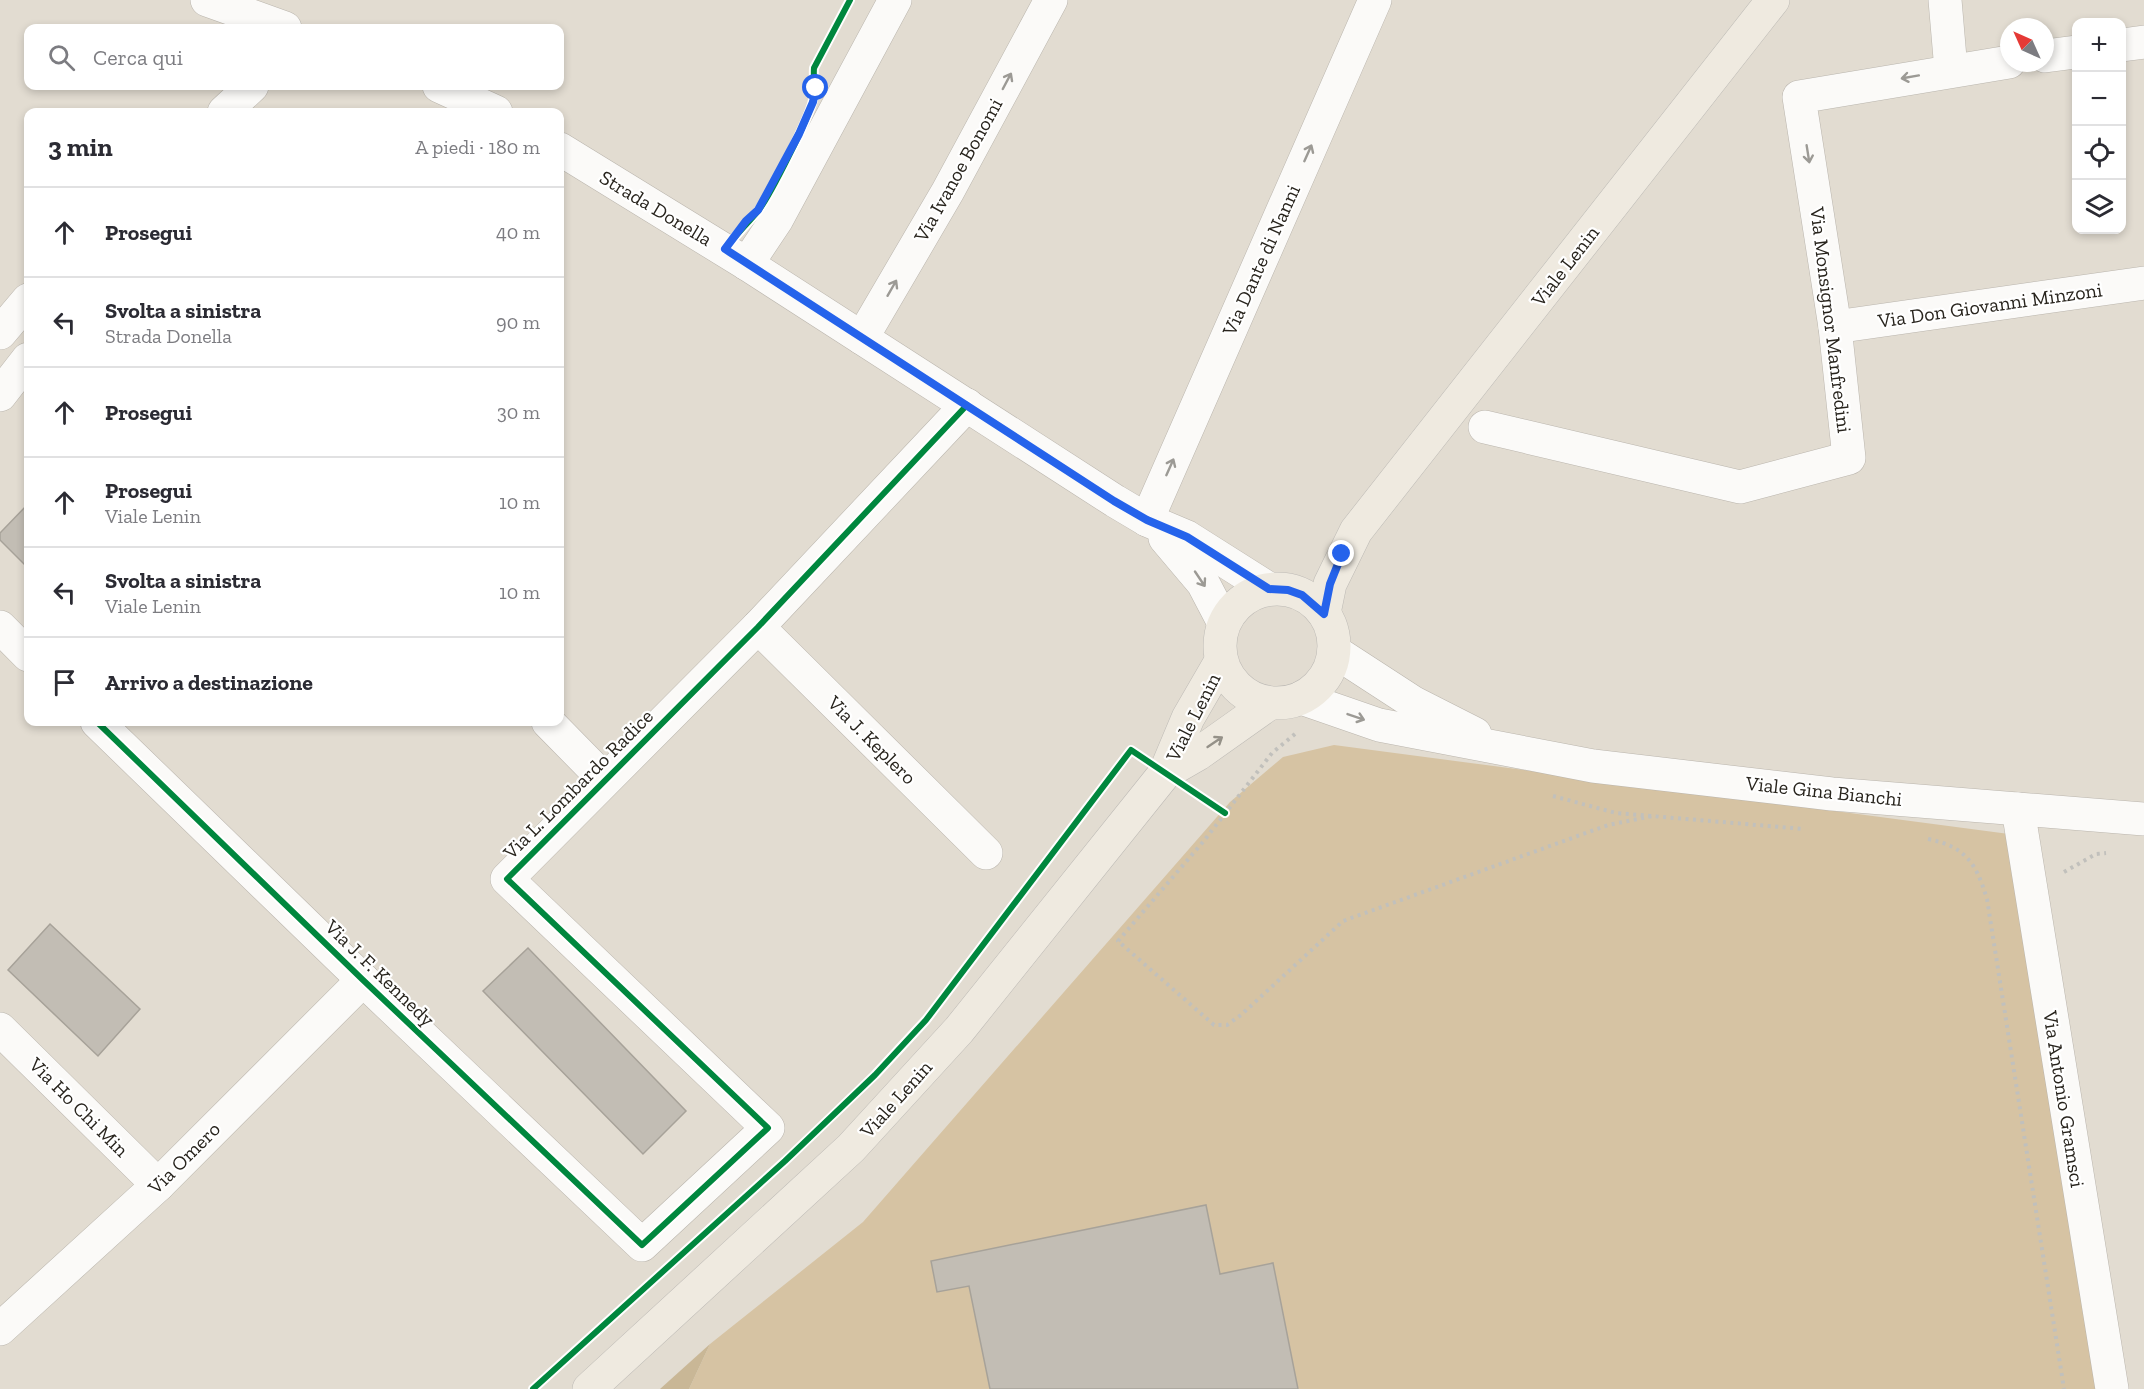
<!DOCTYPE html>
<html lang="it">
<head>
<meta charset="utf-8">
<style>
	body { margin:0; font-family:"Zilla Slab",serif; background:#f7f7f7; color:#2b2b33 }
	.controls { position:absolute; right:18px; top:18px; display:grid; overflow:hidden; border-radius:12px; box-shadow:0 3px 9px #0003 }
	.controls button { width:54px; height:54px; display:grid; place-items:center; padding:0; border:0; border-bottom:2px solid #e1e1e2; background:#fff; color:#2b2b33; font:30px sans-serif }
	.compass { position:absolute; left:2000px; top:18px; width:54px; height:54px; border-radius:50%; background:#fff; box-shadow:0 3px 9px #0003; rotate:315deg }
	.stop { position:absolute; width:18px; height:18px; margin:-14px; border:4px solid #2563eb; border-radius:50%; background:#fff }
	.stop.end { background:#2563eb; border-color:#fff; box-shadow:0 2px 6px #0008 }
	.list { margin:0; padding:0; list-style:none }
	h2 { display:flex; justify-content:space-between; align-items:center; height:78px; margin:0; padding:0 24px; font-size:26px }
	h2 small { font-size:20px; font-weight:400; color:#7c7c81 }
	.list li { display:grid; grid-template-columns:39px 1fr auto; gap:18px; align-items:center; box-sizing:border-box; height:90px; padding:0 24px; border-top:2px solid #e1e1e2 }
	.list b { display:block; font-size:22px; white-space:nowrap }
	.list p { margin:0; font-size:20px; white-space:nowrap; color:#7c7c81 }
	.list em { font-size:20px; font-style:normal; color:#7c7c81 }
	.icon { flex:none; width:33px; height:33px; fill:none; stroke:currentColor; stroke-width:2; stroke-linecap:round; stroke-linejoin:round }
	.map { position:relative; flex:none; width:2144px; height:1389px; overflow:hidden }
	.search { position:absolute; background:#fff; box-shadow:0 3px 9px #0003; left:24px; top:24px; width:540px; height:66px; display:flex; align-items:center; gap:15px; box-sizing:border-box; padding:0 21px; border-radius:12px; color:#7c7c81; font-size:22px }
	.panel { position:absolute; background:#fff; box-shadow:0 3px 9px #0003; left:24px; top:108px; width:540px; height:618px; border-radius:12px }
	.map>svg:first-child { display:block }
	.green { fill:#d6c3a3 }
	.forest { fill:#c9b796 }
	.building { fill:#c2bdb4; stroke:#a7a299; stroke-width:1.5 }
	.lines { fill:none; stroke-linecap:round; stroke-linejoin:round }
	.minor-casing { stroke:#bab5ad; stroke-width:34 }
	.major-casing { stroke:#bdbab5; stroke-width:34 }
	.path { stroke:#c1c0bc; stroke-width:4; stroke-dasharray:3 4.5; stroke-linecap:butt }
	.minor { stroke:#fbfaf8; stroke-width:33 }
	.major { stroke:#efeae0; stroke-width:33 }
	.cycleway-casing { stroke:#fff; stroke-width:10 }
	.cycleway { stroke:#00873e; stroke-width:6 }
	.oneway { stroke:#9c9a95 }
	.oneway2 { stroke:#959188 }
	.route { stroke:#2563eb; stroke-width:8 }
	.labels { text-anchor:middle; stroke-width:4.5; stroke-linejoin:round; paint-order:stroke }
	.street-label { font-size:20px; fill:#28241d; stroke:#fff }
</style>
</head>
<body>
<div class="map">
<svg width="2144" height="1389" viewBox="0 0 2144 1389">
	<rect width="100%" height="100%" fill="#e2dcd1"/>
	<polygon class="green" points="1334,745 2009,834 2097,1389 689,1389 710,1344 863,1222 1230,802 1283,757"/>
	<polygon class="forest" points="710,1344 689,1389 660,1389"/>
	<g class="building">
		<polygon points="28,504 28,568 0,540 0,533"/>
		<polygon points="50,924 140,1009 98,1056 8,970"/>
		<polygon points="528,948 686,1111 643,1154 483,991"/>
		<polygon points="1206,1205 1220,1274 1273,1263 1298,1389 990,1389 969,1286 937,1292 931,1261"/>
	</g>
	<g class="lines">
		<g class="minor-casing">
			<g id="minor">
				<polyline points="207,0 285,28"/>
				<polyline points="1945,0 1951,70"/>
				<polyline points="2122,45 2144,42"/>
				<polyline points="2045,56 2076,52"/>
				<polyline points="439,86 496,112"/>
				<polyline points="224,112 252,86"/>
				<polyline points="560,149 747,264 1115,501 1147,520 1187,537 1269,589"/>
				<polyline points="747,264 777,219 895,0"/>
				<polyline points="1835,327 2144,283"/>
				<polyline points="0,333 28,300"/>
				<polyline points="862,338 948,191 1051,0"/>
				<polyline points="0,395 28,359"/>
				<polyline points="1485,427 1740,487 1849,458 1835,327 1799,97 2009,62"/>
				<polyline points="1147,520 1375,0"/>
				<polyline points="1165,538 1203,583 1224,623"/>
				<polyline points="0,627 28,655"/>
				<polyline points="758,627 986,853"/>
				<polyline points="1334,651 1414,703 1475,734"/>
				<polyline points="1301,698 1379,725 1593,766 1832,794 2144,819"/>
				<polyline points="97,722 363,980 642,1245 768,1128 507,879 758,627 967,405"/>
				<polyline points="548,722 605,780"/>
				<polyline points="2018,809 2112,1389"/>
				<polyline points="0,1029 158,1185"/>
				<polyline points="0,1329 158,1185 363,980"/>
			</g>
		</g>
		<g class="major-casing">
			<g id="major">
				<circle cx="1277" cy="646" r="57"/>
				<polyline points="1324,613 1330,584 1356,531 1773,0"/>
				<polyline points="1165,773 1198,754 1270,703"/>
				<polyline points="589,1389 851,1148 959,1030 1165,773 1188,718 1221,661"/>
			</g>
		</g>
		<g class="path">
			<polyline points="1295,734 1272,753 1203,842 1118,941 1214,1025 1227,1025 1241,1015 1343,921 1608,825 1653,816"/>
			<polyline points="1553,796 1616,813 1804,829"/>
			<path d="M1928,839C1966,847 1976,863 1987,899L2064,1389"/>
			<polyline points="2064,872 2096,854 2106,853"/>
		</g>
		<use href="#minor" class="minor"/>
		<use href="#major" class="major"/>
		<g class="cycleway-casing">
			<g id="cycleway">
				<path d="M725,249C735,236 747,224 758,211C770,196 809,118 813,100C816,88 813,79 814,68L850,0"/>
				<polyline points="97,722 363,980 642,1245 768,1128 507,879 758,627 967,405"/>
				<polyline points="533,1389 785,1161 875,1075 926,1020 1131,750 1225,813"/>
			</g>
		</g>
		<use href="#cycleway" class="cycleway"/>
	</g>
	<defs><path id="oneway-shaft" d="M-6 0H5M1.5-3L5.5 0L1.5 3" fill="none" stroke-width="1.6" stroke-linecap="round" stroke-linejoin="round" transform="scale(1.5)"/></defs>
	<g class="oneway">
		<use href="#oneway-shaft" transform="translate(1910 77) rotate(170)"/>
		<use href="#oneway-shaft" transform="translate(1007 81) rotate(-62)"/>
		<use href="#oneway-shaft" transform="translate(1308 153) rotate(-66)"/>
		<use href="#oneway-shaft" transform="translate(1808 154) rotate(81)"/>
		<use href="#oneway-shaft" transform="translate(892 288) rotate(-60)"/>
		<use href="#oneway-shaft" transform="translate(1170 467) rotate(-66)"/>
		<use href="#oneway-shaft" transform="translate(1200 579) rotate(56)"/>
		<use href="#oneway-shaft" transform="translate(1356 717) rotate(19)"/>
	</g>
	<use class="oneway2" href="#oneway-shaft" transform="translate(1215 742) rotate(-34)"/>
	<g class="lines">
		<polyline class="route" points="816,88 813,102 799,134 758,210 746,221 725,249 1114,501 1147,520 1187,537 1269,589 1288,590 1302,595 1324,614 1330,584 1342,554"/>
	</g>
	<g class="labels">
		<g class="street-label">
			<text transform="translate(958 170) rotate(-61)" y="7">Via Ivanoe Bonomi</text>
			<text transform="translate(656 208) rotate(31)" y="7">Strada Donella</text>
			<text transform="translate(1261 260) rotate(-66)" y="7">Via Dante di Nanni</text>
			<text transform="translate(1565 266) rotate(-52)" y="7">Viale Lenin</text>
			<text transform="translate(1990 305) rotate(-8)" y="7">Via Don Giovanni Minzoni</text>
			<text transform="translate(1831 320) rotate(83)" y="7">Via Monsignor Manfredini</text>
			<text transform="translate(1193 717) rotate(-63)" y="7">Viale Lenin</text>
			<text transform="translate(872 740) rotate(45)" y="7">Via J. Keplero</text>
			<text transform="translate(578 784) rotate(-45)" y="7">Via L. Lombardo Radice</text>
			<text transform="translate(1824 791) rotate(6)" y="7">Viale Gina Bianchi</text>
			<text transform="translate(380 973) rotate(44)" y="7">Via J. F. Kennedy</text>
			<text transform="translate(896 1099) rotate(-48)" y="7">Viale Lenin</text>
			<text transform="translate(2064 1099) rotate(81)" y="7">Via Antonio Gramsci</text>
			<text transform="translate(79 1107) rotate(45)" y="7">Via Ho Chi Min</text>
			<text transform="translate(184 1158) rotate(-45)" y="7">Via Omero</text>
		</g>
	</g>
</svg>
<div class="controls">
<button>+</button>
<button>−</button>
<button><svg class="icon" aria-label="locate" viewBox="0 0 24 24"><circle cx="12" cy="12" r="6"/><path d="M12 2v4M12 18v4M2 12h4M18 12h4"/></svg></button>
<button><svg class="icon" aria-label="layers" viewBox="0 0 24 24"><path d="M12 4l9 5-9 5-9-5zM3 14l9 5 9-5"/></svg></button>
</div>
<svg class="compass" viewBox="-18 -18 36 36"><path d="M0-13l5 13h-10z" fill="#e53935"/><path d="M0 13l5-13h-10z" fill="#7c7c81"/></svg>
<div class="stop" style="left:816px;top:88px"></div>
<div class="stop end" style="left:1342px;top:554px"></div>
<div class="search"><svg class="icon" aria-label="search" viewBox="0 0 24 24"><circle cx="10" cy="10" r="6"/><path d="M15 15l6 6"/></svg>Cerca qui</div>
<section class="panel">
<h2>3 min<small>A piedi · 180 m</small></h2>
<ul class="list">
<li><svg class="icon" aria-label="ahead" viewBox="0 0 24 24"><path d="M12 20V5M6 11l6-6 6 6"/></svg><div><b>Prosegui</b></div><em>40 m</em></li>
<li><svg class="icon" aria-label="left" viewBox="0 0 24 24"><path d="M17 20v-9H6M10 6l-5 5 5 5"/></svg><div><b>Svolta a sinistra</b><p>Strada Donella</p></div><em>90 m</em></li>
<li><svg class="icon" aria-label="ahead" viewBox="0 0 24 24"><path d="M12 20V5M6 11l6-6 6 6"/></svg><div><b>Prosegui</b></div><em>30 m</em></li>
<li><svg class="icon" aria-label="ahead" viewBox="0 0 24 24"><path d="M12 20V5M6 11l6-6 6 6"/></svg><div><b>Prosegui</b><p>Viale Lenin</p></div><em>10 m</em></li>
<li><svg class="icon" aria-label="left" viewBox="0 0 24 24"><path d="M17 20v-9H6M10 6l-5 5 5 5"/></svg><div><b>Svolta a sinistra</b><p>Viale Lenin</p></div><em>10 m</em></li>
<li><svg class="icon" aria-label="arrive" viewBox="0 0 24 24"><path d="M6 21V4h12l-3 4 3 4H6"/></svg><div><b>Arrivo a destinazione</b></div></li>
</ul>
</section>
</div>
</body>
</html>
